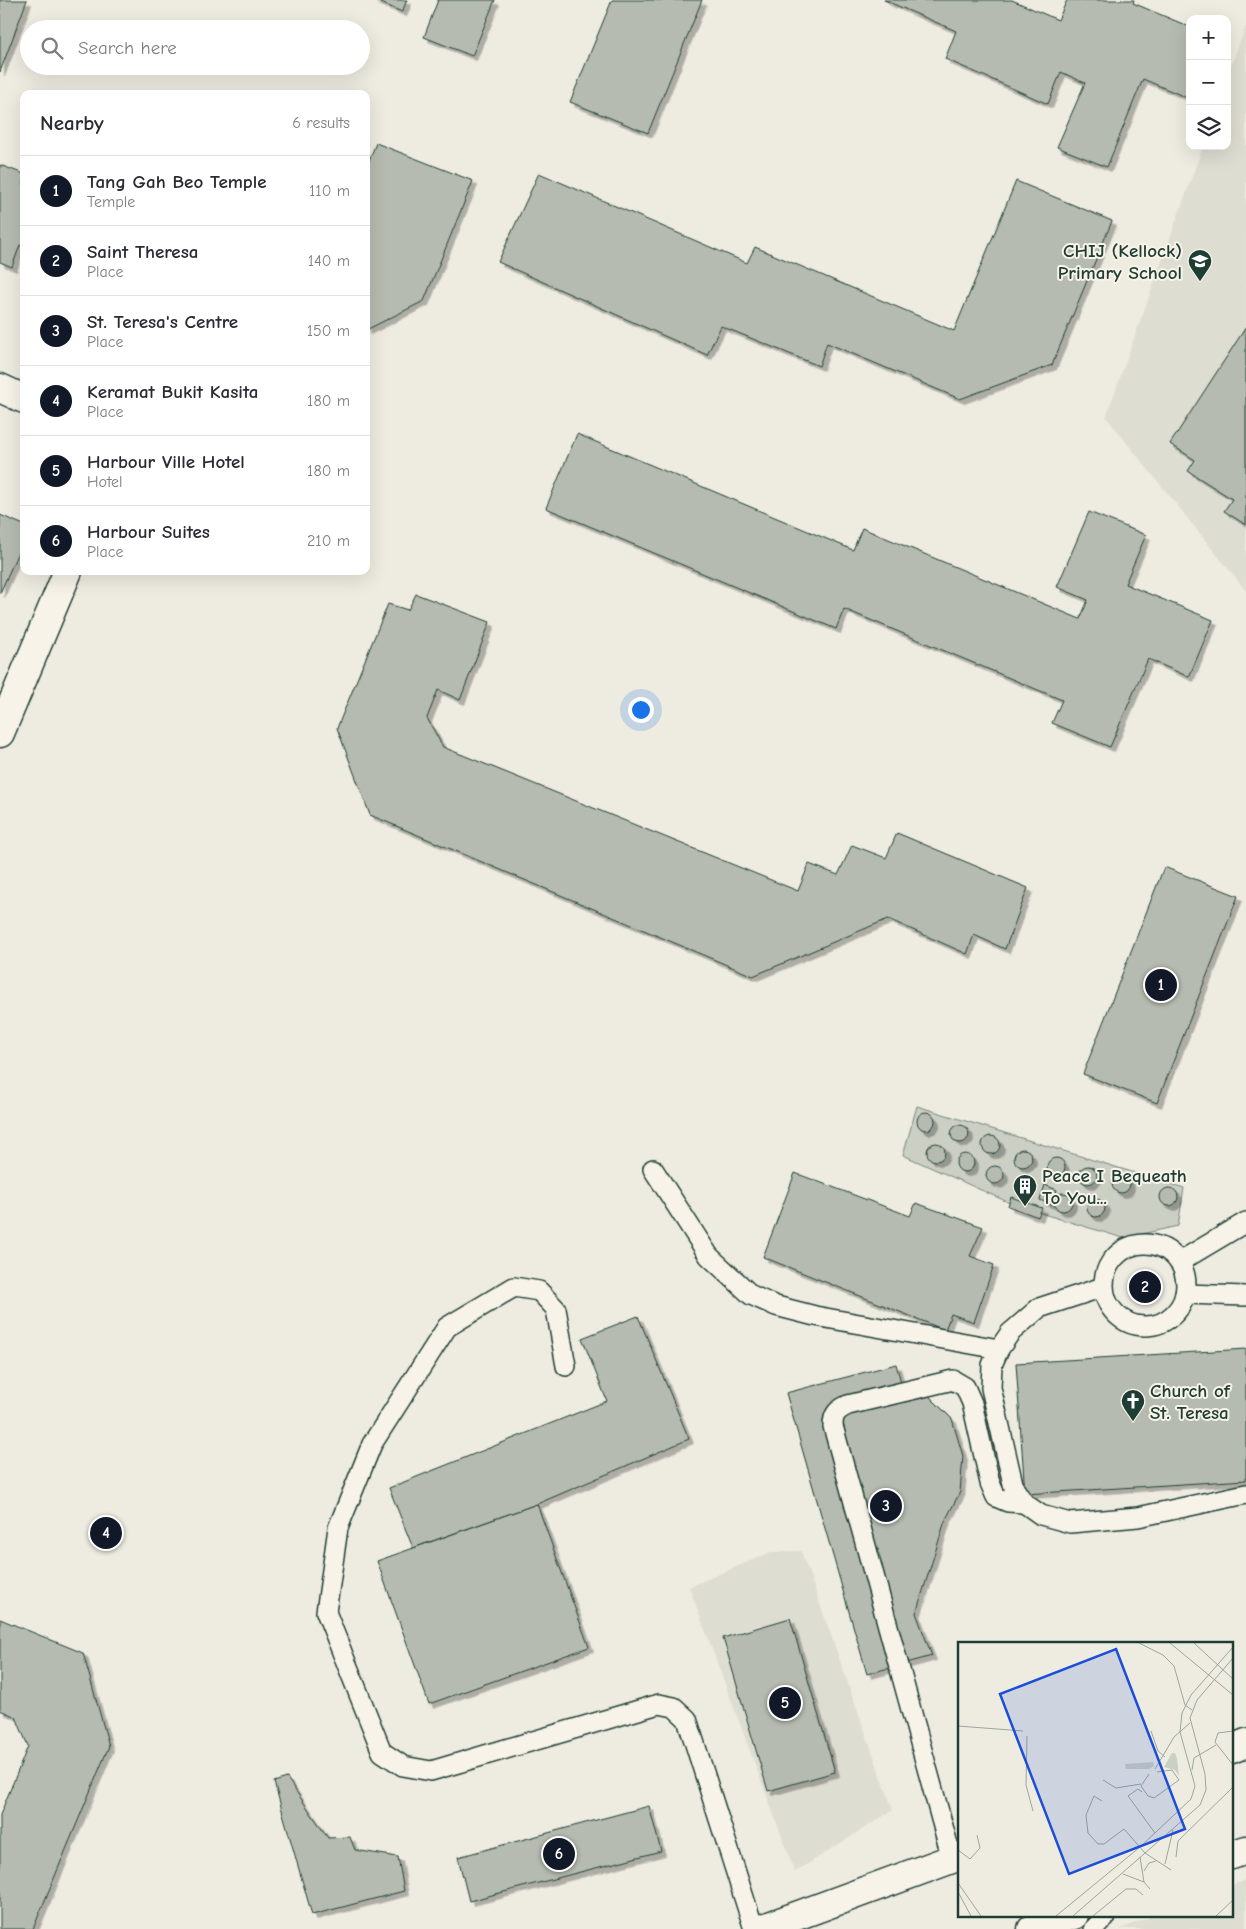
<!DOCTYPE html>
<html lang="en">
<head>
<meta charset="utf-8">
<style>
	body { margin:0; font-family:"Comic Neue",sans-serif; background:#f7f7f7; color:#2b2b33 }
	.controls { position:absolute; right:15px; top:15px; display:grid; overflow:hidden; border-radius:10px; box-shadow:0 5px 20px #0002 }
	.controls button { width:45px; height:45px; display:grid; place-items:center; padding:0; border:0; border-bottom:1px solid #e1e1e2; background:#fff; color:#2b2b33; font:25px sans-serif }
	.you { position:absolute; left:640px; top:709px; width:18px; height:18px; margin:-12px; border:4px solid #fff; border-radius:50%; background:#1a73e8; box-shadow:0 0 0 8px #1a73e833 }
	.badge { display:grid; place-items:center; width:32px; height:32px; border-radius:50%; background:#111827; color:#fff; font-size:16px; font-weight:700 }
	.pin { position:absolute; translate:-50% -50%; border:2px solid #fff; box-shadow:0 1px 5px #0006 }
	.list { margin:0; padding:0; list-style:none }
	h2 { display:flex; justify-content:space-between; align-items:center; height:65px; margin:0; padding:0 20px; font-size:21px }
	h2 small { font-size:16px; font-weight:400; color:#7c7c81 }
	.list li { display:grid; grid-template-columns:32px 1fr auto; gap:15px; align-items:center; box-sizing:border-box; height:70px; padding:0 20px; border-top:1px solid #e1e1e2 }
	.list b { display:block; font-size:19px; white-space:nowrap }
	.list p { margin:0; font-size:16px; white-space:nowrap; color:#7c7c81 }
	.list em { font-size:16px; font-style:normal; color:#7c7c81 }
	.icon { flex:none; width:28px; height:28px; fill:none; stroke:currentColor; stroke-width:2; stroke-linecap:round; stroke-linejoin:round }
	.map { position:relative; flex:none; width:1246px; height:1929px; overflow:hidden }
	.search { position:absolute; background:#fff; box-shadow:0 5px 20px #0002; left:20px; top:20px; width:350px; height:55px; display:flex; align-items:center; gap:12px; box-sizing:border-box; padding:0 18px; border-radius:28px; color:#7c7c81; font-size:19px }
	.panel { position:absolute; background:#fff; box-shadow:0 5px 20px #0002; left:20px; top:90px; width:350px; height:485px; border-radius:10px }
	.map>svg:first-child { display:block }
	.built { fill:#ddddd2 }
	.green { fill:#cccfc4; stroke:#76867c }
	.building { fill:#b5bbb0; stroke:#1f3d34; filter:url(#shadow) }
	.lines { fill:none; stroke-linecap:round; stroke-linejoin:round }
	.service-casing { stroke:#1f3d34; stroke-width:22 }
	.minor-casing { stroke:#1f3d34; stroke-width:31 }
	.secondary-casing { stroke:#1f3d34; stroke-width:31 }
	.service { stroke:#f7f3e8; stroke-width:19 }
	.minor { stroke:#f7f3e8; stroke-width:28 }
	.secondary { stroke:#f7f3e8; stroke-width:28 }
	.labels { text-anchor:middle; stroke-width:4; stroke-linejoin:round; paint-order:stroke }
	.poi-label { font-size:19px; font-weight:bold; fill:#1f3d34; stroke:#f7f3e8; text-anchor:start }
	.inset-road { fill:none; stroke:#9ba69c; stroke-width:1 }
	.view { fill:#1d4ed8; fill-opacity:0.15; stroke:#1d4ed8; stroke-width:2.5 }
	.inset-edge { fill:none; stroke:#1f3d34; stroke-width:2.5 }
</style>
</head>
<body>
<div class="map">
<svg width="1246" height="1929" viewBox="0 0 1246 1929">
	<defs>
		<filter id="shadow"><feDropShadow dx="4.5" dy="4.5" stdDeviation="0" flood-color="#0004"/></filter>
	</defs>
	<rect width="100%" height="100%" fill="#eeece1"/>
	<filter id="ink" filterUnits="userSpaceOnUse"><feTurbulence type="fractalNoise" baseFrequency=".02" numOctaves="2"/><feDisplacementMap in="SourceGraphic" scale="10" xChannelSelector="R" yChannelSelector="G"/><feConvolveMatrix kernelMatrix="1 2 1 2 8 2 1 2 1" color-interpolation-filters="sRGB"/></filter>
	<g filter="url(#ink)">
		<g class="built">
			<polygon points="1246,25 1246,591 1106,417 1203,146 1227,146 1227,77"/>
			<polygon points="801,1551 893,1810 795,1872 689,1587 771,1552"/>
			<polygon points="1246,1880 1246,1929 1120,1929 1156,1915 1232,1915 1232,1885"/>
		</g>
		<polygon class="green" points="917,1106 1184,1188 1178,1226 1123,1238 1040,1213 1010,1203 903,1155"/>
		<g class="building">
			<polygon points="0,0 27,0 0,72"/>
			<polygon points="374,0 407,0 402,12"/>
			<polygon points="438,0 495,0 472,56 424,37"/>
			<polygon points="612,0 702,0 648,133 570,102"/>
			<polygon points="884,0 1012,0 1058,20 1067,0 1134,0 1133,3 1190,27 1190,99 1143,79 1107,167 1057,147 1085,83 1061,72 1048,104 945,59 956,31"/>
			<polygon points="376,143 473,181 424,301 366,330 366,168"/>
			<polygon points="0,165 24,174 24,246 20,245 12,267 0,262"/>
			<polygon points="539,173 747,263 755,247 954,331 1016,181 1112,221 1052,365 960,399 827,343 819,366 721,326 707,355 498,262"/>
			<polygon points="1246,327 1246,525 1224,511 1232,499 1188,471 1195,460 1170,444"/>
			<polygon points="577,434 853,550 862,528 1080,619 1088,600 1057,587 1089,512 1146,535 1125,584 1213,620 1189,677 1148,659 1110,747 1052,723 1062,700 844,609 836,629 546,508"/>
			<polygon points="0,515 24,525 24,539 0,593"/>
			<polygon points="416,594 490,622 460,700 438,690 427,718 443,747 798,891 809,864 838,875 852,845 886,858 897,833 1028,888 1005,949 974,935 967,954 888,919 753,976 370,815 337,728 388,604 408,610"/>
			<polygon points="1164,867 1238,896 1157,1103 1083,1074"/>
			<circle cx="926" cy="1121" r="9"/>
			<circle cx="960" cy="1134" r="9"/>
			<circle cx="991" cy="1145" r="9"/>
			<circle cx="936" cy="1152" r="9"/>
			<circle cx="1023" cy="1158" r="9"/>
			<circle cx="965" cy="1163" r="9"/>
			<circle cx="1056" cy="1167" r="9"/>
			<circle cx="995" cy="1175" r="9"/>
			<circle cx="1088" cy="1175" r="9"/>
			<polygon points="795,1173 910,1216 916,1203 983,1227 970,1256 994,1265 974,1322 951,1314 945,1330 763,1257"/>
			<circle cx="1121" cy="1184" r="9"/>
			<polygon points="1045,1185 1057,1190 1052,1205 1040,1200"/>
			<circle cx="1169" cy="1197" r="9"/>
			<circle cx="1063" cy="1202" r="9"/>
			<polygon points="1011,1197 1042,1208 1038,1217 1008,1206"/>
			<circle cx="1096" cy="1208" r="9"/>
			<circle cx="1144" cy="1286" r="9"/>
			<polygon points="638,1316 689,1439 537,1504 413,1548 389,1488 607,1401 582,1338"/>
			<polygon points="1246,1349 1246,1480 1025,1494 1016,1363"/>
			<polygon points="896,1364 901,1382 926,1393 952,1419 963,1456 960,1492 945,1521 916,1613 932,1656 867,1674 786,1393"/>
			<polygon points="537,1504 589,1647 429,1704 377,1561"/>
			<polygon points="790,1618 835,1772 768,1791 723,1638"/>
			<polygon points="0,1619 83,1653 109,1746 33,1929 0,1929 0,1815 28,1746 16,1717 0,1710"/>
			<polygon points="287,1778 328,1838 350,1837 355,1850 398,1857 404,1891 312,1915 274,1782"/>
			<polygon points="649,1806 661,1851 469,1901 458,1857"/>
		</g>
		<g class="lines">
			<g class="service-casing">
				<g id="service">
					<polyline points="653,1169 709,1256 751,1295 776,1306 815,1316 999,1349"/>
					<circle cx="1145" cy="1285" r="41"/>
					<polyline points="1179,1262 1246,1222"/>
					<polyline points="1103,1287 1039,1308 1010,1333 999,1349 992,1365 991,1388 1014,1488 1024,1503 1041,1515 1070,1523 1138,1517 1246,1494"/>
					<polyline points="1185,1294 1246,1296"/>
					<polyline points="566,1366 556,1309 539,1291 514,1287 447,1327 372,1444 338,1528 326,1612 382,1752 403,1766 431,1771 659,1704 674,1707 687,1719 754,1929"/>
					<path d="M952,1859L833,1426C833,1414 837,1410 848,1405L953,1380L965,1387L972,1403L990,1483L996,1497L1008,1502L1024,1503"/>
					<polyline points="1094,1929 1107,1915"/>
				</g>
			</g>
			<g class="minor-casing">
				<g id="minor">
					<polyline points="0,388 24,399"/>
					<polyline points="0,733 68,571"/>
				</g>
			</g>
			<g class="secondary-casing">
				<g id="secondary">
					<polyline points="1232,1749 1246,1743"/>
					<polyline points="1232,1855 1246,1850"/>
					<polyline points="761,1929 960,1856"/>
					<polyline points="1032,1929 1074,1915"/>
				</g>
			</g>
			<use href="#service" class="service"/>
			<use href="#minor" class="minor"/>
			<use href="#secondary" class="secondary"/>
		</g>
	</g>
	<defs>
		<g id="school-pin" transform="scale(1.25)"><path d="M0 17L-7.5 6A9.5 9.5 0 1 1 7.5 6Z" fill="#1f3d34" stroke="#f7f3e8"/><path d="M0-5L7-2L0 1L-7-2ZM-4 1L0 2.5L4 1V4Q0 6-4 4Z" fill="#fff"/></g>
		<g id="building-pin" transform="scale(1.25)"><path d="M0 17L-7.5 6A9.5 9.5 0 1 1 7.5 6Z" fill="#1f3d34" stroke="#f7f3e8"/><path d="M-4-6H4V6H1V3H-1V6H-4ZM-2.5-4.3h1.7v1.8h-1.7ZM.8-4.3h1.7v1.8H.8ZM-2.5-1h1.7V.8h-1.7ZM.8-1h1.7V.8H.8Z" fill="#fff"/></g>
		<g id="church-pin" transform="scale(1.25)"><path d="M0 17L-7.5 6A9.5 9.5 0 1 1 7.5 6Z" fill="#1f3d34" stroke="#f7f3e8"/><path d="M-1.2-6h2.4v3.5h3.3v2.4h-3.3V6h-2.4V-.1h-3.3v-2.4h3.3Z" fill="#fff"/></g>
	</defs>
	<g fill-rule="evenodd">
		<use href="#school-pin" x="1200" y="261"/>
		<use href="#building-pin" x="1025" y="1186"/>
		<use href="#church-pin" x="1133" y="1401"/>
	</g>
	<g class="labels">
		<g class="poi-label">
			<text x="1182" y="257" text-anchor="end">CHIJ (Kellock)<tspan x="1182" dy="22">Primary School</tspan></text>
			<text x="1042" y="1182">Peace I Bequeath<tspan x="1042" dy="22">To You...</tspan></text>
			<text x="1150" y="1397">Church of<tspan x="1150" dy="22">St. Teresa</tspan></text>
		</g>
	</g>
	<g transform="translate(958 1642)">
		<rect width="275" height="275" fill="#eeece1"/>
		<path d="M214,111H217L219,116L221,134L217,128L206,125ZM195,120L196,124L191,127H168L167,122Z" fill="#cccfc4"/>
		<path class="inset-road" d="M181,1L205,13L216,24L227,63L234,68M212,1L275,53M236,1L275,37M0,84L65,89M193,89L200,109L207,115M275,89L260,91L257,100L275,123M69,94L68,143L75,169M197,127L216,95L232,81M234,128L236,116L258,103M191,132L183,144L190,154L196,156L221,138L214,128L199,130M145,138L158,146L183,142M184,150L180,147L170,154L197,191M144,159L136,154L128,173L130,191L140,202H146L166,187L187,211L213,228M0,208L12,217L22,206L19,193M182,215L186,240M218,215L220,199L275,145M207,222L215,188M186,229L191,221L198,219M165,232L186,240L192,247M0,241L23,274M0,250L13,274M98,274L182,205L233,157L237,144L222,90L224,71L233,53L275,5M115,274L242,163L248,148L247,132L232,76L239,58L275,16M135,274L168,247H178L185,253M258,274L275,258"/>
		<path class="view" d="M158,7L227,187L111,232L42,52Z"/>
		<rect width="275" height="275" class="inset-edge"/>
	</g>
</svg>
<div class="controls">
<button>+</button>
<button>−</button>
<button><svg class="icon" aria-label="layers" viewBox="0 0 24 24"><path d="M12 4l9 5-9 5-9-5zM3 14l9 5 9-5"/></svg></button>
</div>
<div class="you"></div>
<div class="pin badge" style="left:1161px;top:985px">1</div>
<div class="pin badge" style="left:1145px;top:1287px">2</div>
<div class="pin badge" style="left:886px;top:1506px">3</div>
<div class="pin badge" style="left:106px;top:1533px">4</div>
<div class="pin badge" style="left:785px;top:1703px">5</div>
<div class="pin badge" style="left:559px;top:1854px">6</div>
<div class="search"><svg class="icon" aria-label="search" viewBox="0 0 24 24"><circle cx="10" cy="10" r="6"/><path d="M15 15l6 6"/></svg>Search here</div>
<section class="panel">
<h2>Nearby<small>6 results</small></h2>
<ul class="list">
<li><span class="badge">1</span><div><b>Tang Gah Beo Temple</b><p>Temple</p></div><em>110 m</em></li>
<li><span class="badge">2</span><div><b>Saint Theresa</b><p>Place</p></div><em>140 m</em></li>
<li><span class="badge">3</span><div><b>St. Teresa's Centre</b><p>Place</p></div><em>150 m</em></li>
<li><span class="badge">4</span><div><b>Keramat Bukit Kasita</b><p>Place</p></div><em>180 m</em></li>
<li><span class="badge">5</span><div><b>Harbour Ville Hotel</b><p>Hotel</p></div><em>180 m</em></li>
<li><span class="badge">6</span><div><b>Harbour Suites</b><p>Place</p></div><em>210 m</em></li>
</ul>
</section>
</div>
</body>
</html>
